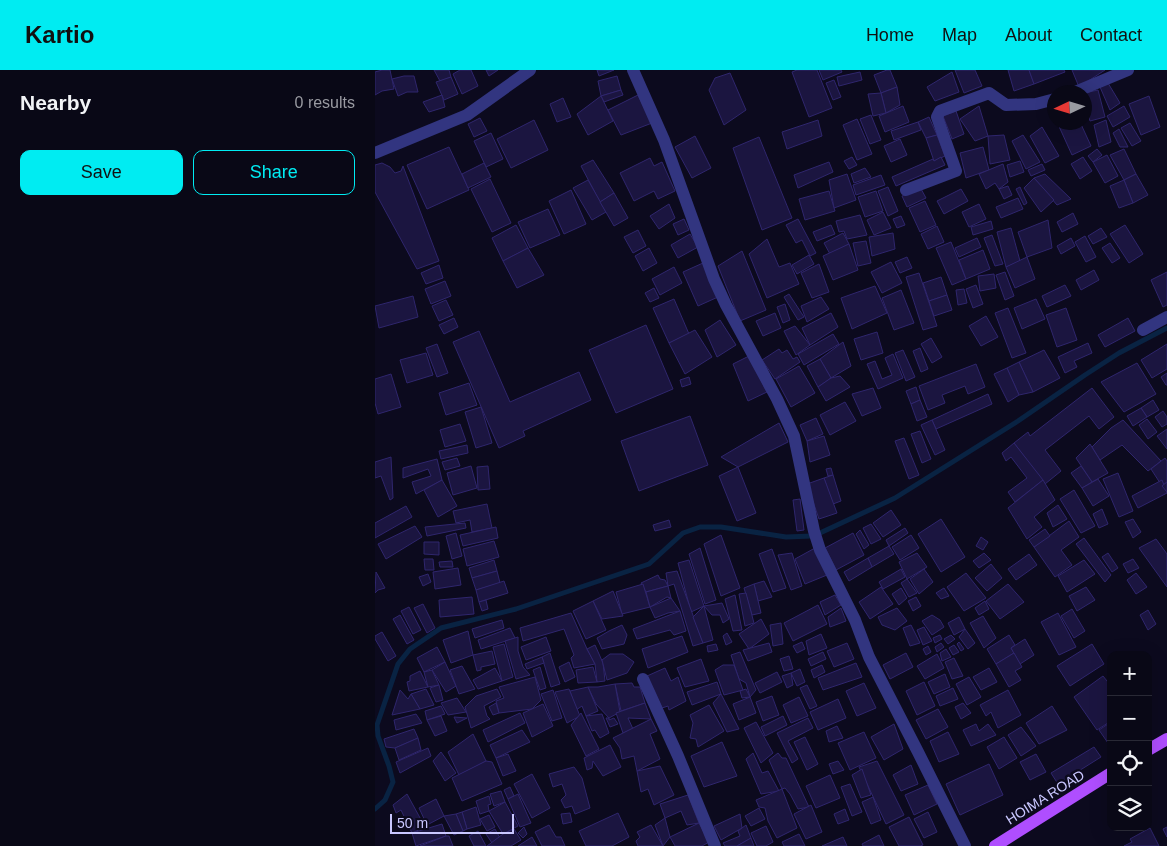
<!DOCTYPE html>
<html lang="en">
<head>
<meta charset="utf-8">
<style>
	body { margin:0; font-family:Helvetica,sans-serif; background:#12111f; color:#f1f3f6 }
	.controls { position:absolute; right:15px; bottom:15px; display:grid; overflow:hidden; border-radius:10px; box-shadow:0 5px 20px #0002 }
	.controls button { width:45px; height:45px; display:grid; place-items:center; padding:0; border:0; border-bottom:1px solid #292935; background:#090816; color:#f1f3f6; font:25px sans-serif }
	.compass { position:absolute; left:672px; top:15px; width:45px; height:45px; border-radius:50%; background:#090816; box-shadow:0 5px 20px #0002; rotate:266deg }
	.scale { position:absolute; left:15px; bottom:12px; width:124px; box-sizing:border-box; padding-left:5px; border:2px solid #c9c7ff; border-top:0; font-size:14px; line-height:18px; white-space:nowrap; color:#c9c7ff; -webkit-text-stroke:4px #0c0a1e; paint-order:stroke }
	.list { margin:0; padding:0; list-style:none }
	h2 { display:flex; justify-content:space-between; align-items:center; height:65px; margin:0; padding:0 20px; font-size:21px }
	h2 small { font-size:16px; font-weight:400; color:#999aa1 }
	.actions { display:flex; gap:10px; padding:15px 20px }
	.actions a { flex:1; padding:11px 0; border:1px solid #00ecf2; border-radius:10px; text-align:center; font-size:18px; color:#00ecf2 }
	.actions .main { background:#00ecf2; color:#111 }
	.icon { flex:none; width:28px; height:28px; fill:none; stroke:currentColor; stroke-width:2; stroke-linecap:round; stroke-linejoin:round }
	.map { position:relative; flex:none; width:792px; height:776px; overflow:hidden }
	header { display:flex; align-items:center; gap:30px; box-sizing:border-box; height:70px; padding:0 25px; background:#00ecf2; color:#111 }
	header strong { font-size:24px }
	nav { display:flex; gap:28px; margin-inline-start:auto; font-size:18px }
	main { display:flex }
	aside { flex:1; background:#090816 }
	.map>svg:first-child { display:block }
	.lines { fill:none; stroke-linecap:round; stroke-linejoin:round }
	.stream { stroke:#092343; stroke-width:5 }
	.building { fill:#1b1540; stroke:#2f266d }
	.street { stroke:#323580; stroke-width:12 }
	.primary { stroke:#af4eff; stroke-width:12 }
	.labels { text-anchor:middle; stroke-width:5; stroke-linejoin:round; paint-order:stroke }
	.street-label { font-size:14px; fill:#c9c7ff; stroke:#0c0a1e }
</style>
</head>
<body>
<header>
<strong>Kartio</strong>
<nav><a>Home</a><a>Map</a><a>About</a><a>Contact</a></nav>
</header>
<main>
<aside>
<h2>Nearby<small>0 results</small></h2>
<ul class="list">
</ul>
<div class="actions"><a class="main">Save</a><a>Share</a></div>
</aside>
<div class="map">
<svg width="792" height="776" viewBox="0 0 792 776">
	<rect width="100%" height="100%" fill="#0c0a1e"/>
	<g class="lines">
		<g class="stream">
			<polyline points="445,463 520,428 643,351 710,305 744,283 792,258"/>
			<polyline points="0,739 10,730 18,712 14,696 3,666 2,655 23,594 35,579 66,558 141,539 274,494 308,463 325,457 346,457 411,467 437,466"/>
		</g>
	</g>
	<g class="building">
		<polygon points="7,0 15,0 19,19 7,21 0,25 0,2"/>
		<polygon points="59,0 74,0 76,7 65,11"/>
		<polygon points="85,0 96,0 103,16 87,24 78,4"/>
		<polygon points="111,0 123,0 114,6"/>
		<polygon points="222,0 239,0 224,6"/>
		<polygon points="422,0 442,0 457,38 434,47 417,2"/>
		<polygon points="444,0 466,0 467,2 448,10"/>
		<polygon points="512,0 515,0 522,17 506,23 499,5"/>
		<polygon points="580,0 600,0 607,16 589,23"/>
		<polygon points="633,0 654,0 659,14 639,21"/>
		<polygon points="654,0 689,0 690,2 659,14"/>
		<polygon points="697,0 730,0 704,17"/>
		<polygon points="485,2 487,10 464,16 462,7"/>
		<polygon points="577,2 584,22 560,31 552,17"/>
		<polygon points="355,3 371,40 349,55 334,20 340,8"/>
		<polygon points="29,6 39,6 43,22 32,22 23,26 17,9"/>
		<polygon points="242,6 246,20 226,26 223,11"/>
		<polygon points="76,7 83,24 69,30 61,12"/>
		<polygon points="459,10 466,27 458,30 451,13"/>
		<polygon points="733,13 745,33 735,40 725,17"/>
		<polygon points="522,17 525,35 511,43 506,23"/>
		<polygon points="246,20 248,25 229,32 226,26"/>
		<polygon points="723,20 730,47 715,51 710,34 710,23"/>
		<polygon points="506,23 511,43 498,46 493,24"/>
		<polygon points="67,25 70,37 54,42 48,32"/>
		<polygon points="263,25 277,53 246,65 233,40"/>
		<polygon points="226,26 238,51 213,65 202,44"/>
		<polygon points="774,26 785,57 766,65 754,34"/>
		<polygon points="188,28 196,47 182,52 175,34"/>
		<polygon points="528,36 534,52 510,62 504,46"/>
		<polygon points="604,36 613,66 600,71 585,49"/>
		<polygon points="749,36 755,47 738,57 732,46"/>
		<polygon points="581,41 589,64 577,69 568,46"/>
		<polygon points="496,45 506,70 495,74 485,49"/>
		<polygon points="554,47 562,65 551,68 543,52"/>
		<polygon points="105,48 112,61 99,67 93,54"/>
		<polygon points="482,49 497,84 482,90 468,55"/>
		<polygon points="159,50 173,80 136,98 122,69"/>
		<polygon points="443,50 447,66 412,79 407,62"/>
		<polygon points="731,50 736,72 724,77 719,55"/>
		<polygon points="543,52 546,60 519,70 516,61"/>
		<polygon points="682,52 705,52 716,76 697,85"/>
		<polygon points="755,53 766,71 757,76 746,58"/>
		<polygon points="667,57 684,86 670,93 655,66"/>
		<polygon points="744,59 753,77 745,77 738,63"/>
		<polygon points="116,63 128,89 111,97 99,71"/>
		<polygon points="562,65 570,86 559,91 551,68"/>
		<polygon points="629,65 635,90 615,94 613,66"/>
		<polygon points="648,65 665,92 651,99 637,71"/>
		<polygon points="320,66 336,98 317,108 300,77"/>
		<polygon points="384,67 417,148 387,160 358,78"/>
		<polygon points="525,69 532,85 516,92 509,76"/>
		<polygon points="74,77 94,120 52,139 32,95"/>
		<polygon points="608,77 614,100 591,108 585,83"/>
		<polygon points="722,79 727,85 718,92 713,86"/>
		<polygon points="749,79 761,104 749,110 735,85"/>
		<polygon points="732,85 743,106 730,113 718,92"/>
		<polygon points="477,87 482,95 474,99 469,91"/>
		<polygon points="566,87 570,95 521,116 517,107 558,89 559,91"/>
		<polygon points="708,87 717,101 705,109 696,94"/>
		<polygon points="275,88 279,96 287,92 300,121 283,129 279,121 259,131 245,103"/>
		<polygon points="218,90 239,123 225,132 206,96"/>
		<polygon points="645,91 649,102 635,107 632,95"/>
		<polygon points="454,92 458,102 423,118 419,105"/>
		<polygon points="7,93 15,97 20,103 26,101 28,96 64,191 42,199 0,122 0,95"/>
		<polygon points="109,93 116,107 93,118 87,104"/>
		<polygon points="628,94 633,112 624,119 620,113 611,119 604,104"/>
		<polygon points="667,94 670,100 656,106 653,100"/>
		<polygon points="490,98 496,107 479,113 476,104"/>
		<polygon points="472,104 481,130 459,138 454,110"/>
		<polygon points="670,104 696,129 682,135 659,108"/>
		<polygon points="761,104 773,125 758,133 749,110"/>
		<polygon points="506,105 510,115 481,125 478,115"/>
		<polygon points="659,108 679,130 666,142 649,118"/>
		<polygon points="115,109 136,153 117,162 96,119"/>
		<polygon points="213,110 231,142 217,150 198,118"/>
		<polygon points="749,110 758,133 744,138 735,116"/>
		<polygon points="633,116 637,125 629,129 624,119"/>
		<polygon points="513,117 523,141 513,146 503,121"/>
		<polygon points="545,117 551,128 532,137 527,126"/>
		<polygon points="645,117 652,133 649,135 641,119"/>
		<polygon points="586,119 593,131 569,144 562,131"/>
		<polygon points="196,120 211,154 189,164 174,131"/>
		<polygon points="454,121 460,141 430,150 424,129"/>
		<polygon points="501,121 508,141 490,147 483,127"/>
		<polygon points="239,123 253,148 239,156 225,132"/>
		<polygon points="643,128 648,139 626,148 621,137"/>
		<polygon points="550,131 561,155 545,162 534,138"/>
		<polygon points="294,134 300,148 284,159 275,146"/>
		<polygon points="604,134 611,149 594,157 587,142"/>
		<polygon points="173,139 185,165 155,178 143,152"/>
		<polygon points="508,142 516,158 499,165 492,150"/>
		<polygon points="698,143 703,154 687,162 682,152"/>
		<polygon points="485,145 492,165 472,169 469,161 464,162 461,151"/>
		<polygon points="526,146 530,155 522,158 518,149"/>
		<polygon points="309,149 314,160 303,165 298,154"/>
		<polygon points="423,149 441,183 435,186 427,170 421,173 411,155"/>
		<polygon points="673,150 677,178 652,187 643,162"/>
		<polygon points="616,151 618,159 598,165 596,157"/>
		<polygon points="141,155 153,178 128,191 117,168"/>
		<polygon points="456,155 460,164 442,171 438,162"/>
		<polygon points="750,155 768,184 754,193 735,164"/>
		<polygon points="562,156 569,172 553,179 546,164"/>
		<polygon points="636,158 645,191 631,197 622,162"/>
		<polygon points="726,158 732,167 718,174 713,166"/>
		<polygon points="263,160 271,176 258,183 249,167"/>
		<polygon points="468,163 474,174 455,184 449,173"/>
		<polygon points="518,163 520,179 497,186 494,167"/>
		<polygon points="315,164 323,177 303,188 296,175"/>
		<polygon points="617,165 628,194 620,196 609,168"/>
		<polygon points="710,166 721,187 711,192 700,172"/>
		<polygon points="602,168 606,177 584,187 580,178"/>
		<polygon points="696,168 700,176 686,184 682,176"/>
		<polygon points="392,169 404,197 415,193 424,214 392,228 374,184"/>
		<polygon points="491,171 496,193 483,196 478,173"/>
		<polygon points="576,172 591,209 577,215 561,178"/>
		<polygon points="735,173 745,188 737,193 727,178"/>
		<polygon points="474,174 483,200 458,210 448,186"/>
		<polygon points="153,178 169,205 142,218 128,191"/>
		<polygon points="274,178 282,193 268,201 260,186"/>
		<polygon points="608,180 615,199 591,209 584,190"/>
		<polygon points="367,181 391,240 365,251 343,196"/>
		<polygon points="434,185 439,194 422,204 417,195"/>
		<polygon points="532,187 537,198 525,203 520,192"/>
		<polygon points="652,187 660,209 640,218 631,197"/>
		<polygon points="516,192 527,213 507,223 496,202"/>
		<polygon points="328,193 343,227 323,236 308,202"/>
		<polygon points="444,194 454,222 437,228 426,203"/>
		<polygon points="64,195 68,208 51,214 46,203"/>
		<polygon points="299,197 307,213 285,225 277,209"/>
		<polygon points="719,200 724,210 706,220 701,210"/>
		<polygon points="630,202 639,226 630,230 621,205"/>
		<polygon points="792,202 792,235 788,237 776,210"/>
		<polygon points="544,203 562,256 548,260 531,207"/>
		<polygon points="619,204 621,218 605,221 603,206"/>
		<polygon points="566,207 572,225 554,231 548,213"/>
		<polygon points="70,211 76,226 56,234 50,219"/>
		<polygon points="601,215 608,234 598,238 591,219"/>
		<polygon points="690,215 696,226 672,237 667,226"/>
		<polygon points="500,216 512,243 477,259 466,228"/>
		<polygon points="279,218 284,228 275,232 270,223"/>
		<polygon points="589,219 592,233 583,235 581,220"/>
		<polygon points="526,220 539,253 519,260 507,228"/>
		<polygon points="414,224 429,247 423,250 409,227"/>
		<polygon points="572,225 577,240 559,246 554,231"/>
		<polygon points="38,226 43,247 4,258 0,236"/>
		<polygon points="446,227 454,239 432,252 426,236"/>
		<polygon points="299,229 314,264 294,273 278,238"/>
		<polygon points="661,229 670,249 647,259 639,238"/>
		<polygon points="71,230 78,245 64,251 57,236"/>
		<polygon points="410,234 415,250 408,253 402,237"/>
		<polygon points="633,238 651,283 637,288 620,243"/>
		<polygon points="691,238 702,270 682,277 671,245"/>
		<polygon points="400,243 406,258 388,266 381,251"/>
		<polygon points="456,243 463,257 435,275 427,258"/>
		<polygon points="611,246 623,267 606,276 594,256"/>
		<polygon points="79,248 83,257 69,264 64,255"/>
		<polygon points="753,248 760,261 730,277 723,265"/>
		<polygon points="345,250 361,275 342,287 330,260"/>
		<polygon points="271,255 298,319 241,343 214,280"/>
		<polygon points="420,256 435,275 421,285 409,261"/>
		<polygon points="320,260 337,287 310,304 294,273"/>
		<polygon points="104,261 135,332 204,302 216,330 148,361 150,366 124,378 78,272"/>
		<polygon points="502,262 508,283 486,290 479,269"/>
		<polygon points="458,264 464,274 429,295 423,284"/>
		<polygon points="556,268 567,287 557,293 546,274"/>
		<polygon points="468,272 476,296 456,308 445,289"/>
		<polygon points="713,273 717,283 699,291 702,297 690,303 683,287"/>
		<polygon points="62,274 73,303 62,307 51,278"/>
		<polygon points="792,274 792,299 777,308 766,290"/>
		<polygon points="545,278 553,299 546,302 538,281"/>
		<polygon points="404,279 407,283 412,280 418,289 422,287 425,292 400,309 387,290"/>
		<polygon points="528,280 540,307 531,311 520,283"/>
		<polygon points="669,280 685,308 658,322 644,292"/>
		<polygon points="51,283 58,305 32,313 25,290"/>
		<polygon points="518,284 528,308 503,319 492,294 500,291 507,309 517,305 510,288"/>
		<polygon points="374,286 392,322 373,331 358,294"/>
		<polygon points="445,289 456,308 443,317 432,296"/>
		<polygon points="644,292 658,322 644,325 632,298"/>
		<polygon points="762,293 781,324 749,342 726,312"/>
		<polygon points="601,294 610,317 593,324 590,316 567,325 570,333 553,340 544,316"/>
		<polygon points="424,296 440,323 416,337 401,309"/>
		<polygon points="632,298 644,325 633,332 619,304"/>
		<polygon points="792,303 792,315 791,315 786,307"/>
		<polygon points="16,304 26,337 3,344 0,333 0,309"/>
		<polygon points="465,306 475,317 451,331 443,317 456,308"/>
		<polygon points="314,307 316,314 307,317 305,310"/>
		<polygon points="94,313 102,335 71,345 64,323"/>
		<polygon points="541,317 545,330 536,334 531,321"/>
		<polygon points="498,318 506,338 487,346 477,324"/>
		<polygon points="717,318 739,347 724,359 714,346 670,380 686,401 670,414 639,373 653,362 655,366"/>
		<polygon points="613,324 617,334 561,359 557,350"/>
		<polygon points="545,330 552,347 542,351 536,334"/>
		<polygon points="778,330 784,340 772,347 766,338"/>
		<polygon points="470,332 481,351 455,365 445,345"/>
		<polygon points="106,337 117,373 101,378 90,342"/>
		<polygon points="766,338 772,347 758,356 752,346"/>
		<polygon points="788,341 792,347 792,354 787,357 780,347"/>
		<polygon points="315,346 333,395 264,421 246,371"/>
		<polygon points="441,348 448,364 432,371 425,355"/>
		<polygon points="772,349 782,362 773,369 764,355"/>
		<polygon points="557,350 570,380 560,385 546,355"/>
		<polygon points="748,350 786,391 773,401 747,375 725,390 717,377 736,358"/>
		<polygon points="404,353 413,372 363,397 346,387"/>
		<polygon points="85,354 91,371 70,377 65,360"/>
		<polygon points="792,359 792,379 782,366"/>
		<polygon points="545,361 556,389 547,393 536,364"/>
		<polygon points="449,366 455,385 435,392 432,371"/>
		<polygon points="529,368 544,405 534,409 520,371"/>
		<polygon points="639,373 668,410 640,432 633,422 652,408 636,387 631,391 627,383"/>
		<polygon points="715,374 733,403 717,412 701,388"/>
		<polygon points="92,375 93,383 66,389 64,381"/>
		<polygon points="16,387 18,428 15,430 6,406 0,408 0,392"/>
		<polygon points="82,388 85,396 70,400 67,392"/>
		<polygon points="790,388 792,391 792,412 787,416 776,399"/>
		<polygon points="62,389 67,410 41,424 37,412 56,406 53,399 28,408 28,398"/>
		<polygon points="96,396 102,418 78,425 72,403"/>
		<polygon points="113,396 115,419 103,420 102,397"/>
		<polygon points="706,396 717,412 707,418 696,403"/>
		<polygon points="363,397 381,443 362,451 344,406"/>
		<polygon points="456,398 458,405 453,406 451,399"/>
		<polygon points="743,403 758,441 744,447 728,409"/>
		<polygon points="458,405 466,431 458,434 449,408"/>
		<polygon points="449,408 462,443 444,449 432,414"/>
		<polygon points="723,409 734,426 718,436 707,418"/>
		<polygon points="67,410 82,436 63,447 49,420"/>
		<polygon points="668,410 680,430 659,447 667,457 652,469 633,438"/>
		<polygon points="787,410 792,423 763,438 757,426"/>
		<polygon points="792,412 792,422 787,416"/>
		<polygon points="699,420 720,456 706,463 685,429"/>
		<polygon points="425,429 429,460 422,461 418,430"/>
		<polygon points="112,434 117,458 97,462 95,450 81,453 78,441"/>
		<polygon points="683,435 692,449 678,457 672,443"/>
		<polygon points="31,436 37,447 0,468 0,453"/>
		<polygon points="727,439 733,454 724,458 718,444"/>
		<polygon points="516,440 526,455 508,467 498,453"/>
		<polygon points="566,449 590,487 566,502 543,464"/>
		<polygon points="758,449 766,462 758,468 750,452"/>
		<polygon points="294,450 296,457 280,461 278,455"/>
		<polygon points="694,451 704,467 686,480 697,495 680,507 659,477"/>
		<polygon points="90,453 91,458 52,466 50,457"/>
		<polygon points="496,454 506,469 496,474 488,458"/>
		<polygon points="40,456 47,467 11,489 3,474"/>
		<polygon points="121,457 123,468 88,476 85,465"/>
		<polygon points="530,458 533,463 514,476 511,470"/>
		<polygon points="670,459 675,466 659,477 654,470"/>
		<polygon points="485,460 494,475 489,479 481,464"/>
		<polygon points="81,463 87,486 77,489 71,466"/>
		<polygon points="478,463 489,485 461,500 450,478"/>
		<polygon points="346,465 365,518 346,526 329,474"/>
		<polygon points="536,465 544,478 525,490 517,477"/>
		<polygon points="606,467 613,472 608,480 601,476"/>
		<polygon points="709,468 736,505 730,512 701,474"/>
		<polygon points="781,469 792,484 792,517 764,478"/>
		<polygon points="119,471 124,487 92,496 88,479"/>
		<polygon points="49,472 64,472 64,485 49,484"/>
		<polygon points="514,476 519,484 497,497 493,488"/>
		<polygon points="325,478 341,530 330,534 314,484"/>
		<polygon points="440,478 452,505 430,514 420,489"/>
		<polygon points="397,479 411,518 398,522 384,484"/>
		<polygon points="417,483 427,516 416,520 403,485"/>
		<polygon points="542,483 552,497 532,509 524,492"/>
		<polygon points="609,483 616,490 604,498 598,491"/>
		<polygon points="733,483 743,498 737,502 727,487"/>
		<polygon points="654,484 662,495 641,510 633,499"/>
		<polygon points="493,488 497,497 474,511 469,502"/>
		<polygon points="49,489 58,489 59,500 50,500"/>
		<polygon points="758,489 764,498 753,503 748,494"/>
		<polygon points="119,490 122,501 97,508 94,498"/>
		<polygon points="314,490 329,536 316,542 303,493"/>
		<polygon points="709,490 720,504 692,522 683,506"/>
		<polygon points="77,491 78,497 65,497 64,492"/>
		<polygon points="616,494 627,508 612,521 600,508"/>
		<polygon points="83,498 86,515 60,519 58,502"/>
		<polygon points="526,499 530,507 508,519 504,512"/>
		<polygon points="549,499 558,512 544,524 535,509"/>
		<polygon points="122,501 125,513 101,520 97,508"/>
		<polygon points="302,501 328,573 318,576 299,514 293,516 291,503"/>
		<polygon points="1,502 10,518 3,520 0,523"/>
		<polygon points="591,503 611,528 589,541 572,517"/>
		<polygon points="761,503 772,517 761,524 752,510"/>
		<polygon points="53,504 56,512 48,516 44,507"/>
		<polygon points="283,505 285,509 290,510 293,516 271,522 266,513"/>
		<polygon points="532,509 542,523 534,527 526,513"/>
		<polygon points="129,511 133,523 104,532 101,520"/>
		<polygon points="389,511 397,527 383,531 379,514"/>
		<polygon points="268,514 275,537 247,544 241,522"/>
		<polygon points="379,514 386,543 377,545 369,518"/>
		<polygon points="633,514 649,532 625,549 611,531"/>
		<polygon points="293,516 296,528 292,527 275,537 271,522"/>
		<polygon points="506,517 518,534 495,549 484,532"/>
		<polygon points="711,517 720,530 702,541 694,526"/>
		<polygon points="526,518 532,528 524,535 517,524"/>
		<polygon points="569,518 574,526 566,529 561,523"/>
		<polygon points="238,521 248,546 227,549 218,531"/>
		<polygon points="371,523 379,553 370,556 364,524"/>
		<polygon points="360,525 367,560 358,561 350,529"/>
		<polygon points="460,525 466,535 450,545 445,532"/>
		<polygon points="97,527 99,544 65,547 64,530"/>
		<polygon points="541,527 546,536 538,541 533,531"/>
		<polygon points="296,528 305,541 293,543 280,548 275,537"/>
		<polygon points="111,530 113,539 107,541 104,532"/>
		<polygon points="218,531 231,560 211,569 198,541"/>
		<polygon points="610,531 614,539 604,545 600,538"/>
		<polygon points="347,533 354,549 348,553 345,545 337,545 329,536"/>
		<polygon points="48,534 60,558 52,563 39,538"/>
		<polygon points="443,535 452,554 418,571 409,553"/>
		<polygon points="329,536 338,570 328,573 318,547"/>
		<polygon points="34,537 46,560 38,564 26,541"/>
		<polygon points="466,538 471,551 455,557 453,547"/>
		<polygon points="522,538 532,551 520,560 507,555 503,547"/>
		<polygon points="697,539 710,561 699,568 686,546"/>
		<polygon points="773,540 781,554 773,560 765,545"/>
		<polygon points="305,541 311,561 299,565 295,560 262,569 258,559"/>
		<polygon points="196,543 212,579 220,594 199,598 196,588 199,585 189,559 148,571 145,558"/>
		<polygon points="683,543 701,577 684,585 666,552"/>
		<polygon points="25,545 39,570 32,574 18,549"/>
		<polygon points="557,545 565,550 569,557 557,565 547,551"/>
		<polygon points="608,546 621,568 609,578 595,553"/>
		<polygon points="584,547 590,559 579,565 573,553"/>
		<polygon points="386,549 394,564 374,579 364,564"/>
		<polygon points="127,550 129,558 100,568 97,559"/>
		<polygon points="406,553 408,574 398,576 395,555"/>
		<polygon points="247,555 252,565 249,574 227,579 222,568 234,561"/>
		<polygon points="536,555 545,573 535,576 528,558"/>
		<polygon points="549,557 557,571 548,575 542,560"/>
		<polygon points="135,558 140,568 106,579 103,570"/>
		<polygon points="590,559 600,573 593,579 584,567"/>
		<polygon points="93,561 98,585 76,593 68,570"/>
		<polygon points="7,562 21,586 13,591 0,569 0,566"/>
		<polygon points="352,563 357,572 351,575 348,566"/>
		<polygon points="446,564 452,578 434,585 431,571"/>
		<polygon points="565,565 567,569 560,573 558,568"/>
		<polygon points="576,565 580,569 573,574 569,569"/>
		<polygon points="634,565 640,575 636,578 639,583 621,594 612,579"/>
		<polygon points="307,566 313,582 273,598 267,579"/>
		<polygon points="143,567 143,581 148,597 155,605 141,609 130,571"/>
		<polygon points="171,567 176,581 151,590 146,577"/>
		<polygon points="650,569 659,585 645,594 636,578"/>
		<polygon points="427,572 430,579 422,583 418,576"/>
		<polygon points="584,572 589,579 586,581 582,574"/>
		<polygon points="394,573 397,582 373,591 368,580"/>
		<polygon points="472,573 479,589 459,597 452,581"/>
		<polygon points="566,573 569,577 562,582 560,577"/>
		<polygon points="129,574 138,607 127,611 118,577"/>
		<polygon points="341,574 343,580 333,582 332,576"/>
		<polygon points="717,574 729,594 695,616 682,596"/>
		<polygon points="220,575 228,593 230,611 222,612 220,594 212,579"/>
		<polygon points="579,575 584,582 578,585 574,578"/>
		<polygon points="553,576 556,582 551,585 548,579"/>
		<polygon points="62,577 70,592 49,602 42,588"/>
		<polygon points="571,579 576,587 567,591 565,583"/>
		<polygon points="117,581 120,594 106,597 106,600 102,601 98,585"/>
		<polygon points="365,582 381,620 375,627 371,613 364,609 356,585"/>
		<polygon points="448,582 451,589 436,596 433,589"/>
		<polygon points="175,583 185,614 176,617 167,587"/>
		<polygon points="531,583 538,597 515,609 508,595"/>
		<polygon points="639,583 647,597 640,601 646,610 634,617 621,594"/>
		<polygon points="235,584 248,584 259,592 252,603 232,610 227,590"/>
		<polygon points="562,584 569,598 550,609 542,596"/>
		<polygon points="414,586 418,599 409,601 405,589"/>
		<polygon points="167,587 169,593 152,599 150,594"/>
		<polygon points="579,588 588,606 577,609 570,592"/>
		<polygon points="326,589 334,611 310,617 302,598"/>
		<polygon points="70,592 81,616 71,622 57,600"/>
		<polygon points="194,592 200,607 190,612 184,597"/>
		<polygon points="481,593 487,607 448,620 443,608"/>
		<polygon points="348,595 359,595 368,620 349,625 340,600"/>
		<polygon points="447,595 450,602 439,608 436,600"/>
		<polygon points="87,596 100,619 84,624 75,600"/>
		<polygon points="165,597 171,618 165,620 158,600"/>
		<polygon points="218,597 222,612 203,613 201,600"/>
		<polygon points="120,598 127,611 103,619 98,610"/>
		<polygon points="290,598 296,611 303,607 311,631 294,640 293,636 287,638 272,606"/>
		<polygon points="614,598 622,612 606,620 598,607"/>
		<polygon points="425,599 430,612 422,616 416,603"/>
		<polygon points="57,600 64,615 53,617 49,602"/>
		<polygon points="45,601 53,617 34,621 32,612 35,611 35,606"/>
		<polygon points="402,602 407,612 385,623 380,613"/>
		<polygon points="416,603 418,615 412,618 407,606"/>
		<polygon points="570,604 575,617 559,624 553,612"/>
		<polygon points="728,606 736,616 736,651 722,660 699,627"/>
		<polygon points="160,607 166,630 157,639 124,643 121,631 129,628 124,617"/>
		<polygon points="594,607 606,627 592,635 581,614"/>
		<polygon points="342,612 346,624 317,635 312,622"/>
		<polygon points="549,612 560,636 542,645 531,621"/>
		<polygon points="257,613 259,617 265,617 270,633 246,641 240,614"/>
		<polygon points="489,613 501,638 482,646 471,621"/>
		<polygon points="240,614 245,642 234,648 221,634 213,617 223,617"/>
		<polygon points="64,615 68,630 61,632 55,618"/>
		<polygon points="432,615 442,636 435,639 425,618"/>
		<polygon points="213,617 223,641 211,646 207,636 201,640 195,621"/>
		<polygon points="578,618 583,629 565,636 561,626"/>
		<polygon points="51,619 59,635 45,639 36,624"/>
		<polygon points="122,619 126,627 109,636 112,646 115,649 96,658 90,637 101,626"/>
		<polygon points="194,619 205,646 192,653 180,622"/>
		<polygon points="371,619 375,627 367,628 365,621"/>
		<polygon points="25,620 33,629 36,624 45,639 17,645"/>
		<polygon points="178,620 187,648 177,651 166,624"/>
		<polygon points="633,620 646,645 623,658 616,642 611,646 605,635"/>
		<polygon points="346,624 364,659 352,662 338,633"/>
		<polygon points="397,626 404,645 388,651 381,632"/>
		<polygon points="375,627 381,643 364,650 358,634"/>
		<polygon points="424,627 433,646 416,653 408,635"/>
		<polygon points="82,628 91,642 73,645 66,633"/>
		<polygon points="463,629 471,648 443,660 435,642"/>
		<polygon points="121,633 124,643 118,645 114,637"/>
		<polygon points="270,633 276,649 253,648 258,659 248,663 241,643"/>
		<polygon points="588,633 596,643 586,649 580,637"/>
		<polygon points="168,634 178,656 157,667 148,643"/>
		<polygon points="334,635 349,661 323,677 321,669 315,668 318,653 315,645"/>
		<polygon points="66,636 70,644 52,650 50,641"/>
		<polygon points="677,636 692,660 664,674 651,653"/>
		<polygon points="563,639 573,657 551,669 541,650"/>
		<polygon points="145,643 150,653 113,672 108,660"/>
		<polygon points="206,643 224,679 211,686 196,655"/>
		<polygon points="41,644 47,653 21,660 19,650"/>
		<polygon points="227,644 234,663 225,668 220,660 217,661 211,646"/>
		<polygon points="66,646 72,661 60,666 52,650"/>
		<polygon points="408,646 412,655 390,666 386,657"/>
		<polygon points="79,647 92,648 82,653"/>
		<polygon points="231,648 234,648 234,650 239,648 243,654 235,657"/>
		<polygon points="433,648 438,658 413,671 423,689 417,693 402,663"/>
		<polygon points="276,649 282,661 275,664 285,689 262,701 259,686 247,689 245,678 238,668"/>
		<polygon points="381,652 398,683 386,693 369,658"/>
		<polygon points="736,652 736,671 733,673 724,660"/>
		<polygon points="519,654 528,679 509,690 496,667"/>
		<polygon points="601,654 604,661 613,654 621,665 596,676 588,660"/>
		<polygon points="462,656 468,668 454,672 451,661"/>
		<polygon points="646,657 661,676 646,686 633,665"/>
		<polygon points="39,659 43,668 20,678 11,677 9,669"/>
		<polygon points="147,660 155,672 121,688 115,675"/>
		<polygon points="489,662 501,688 475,700 463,673"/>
		<polygon points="573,662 584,684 564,692 555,671"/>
		<polygon points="98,664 111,691 84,705 73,682"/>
		<polygon points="430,667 443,694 432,700 419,672"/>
		<polygon points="629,667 642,688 624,699 612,677"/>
		<polygon points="43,668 46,680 24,690 20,678"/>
		<polygon points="347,672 362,706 329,717 316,686"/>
		<polygon points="235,675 246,697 228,706 218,691 217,698 212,700 209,688"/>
		<polygon points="719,677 726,687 683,714 676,703"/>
		<polygon points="53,678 56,686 25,703 21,692"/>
		<polygon points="66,682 81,703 70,711 58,691"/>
		<polygon points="378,683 387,703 393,701 404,721 386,724 371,689"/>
		<polygon points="403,683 407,688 411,688 434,737 423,739 415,724 410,718 407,719 394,690"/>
		<polygon points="133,684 141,701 128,706 121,688"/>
		<polygon points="661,684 671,702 655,710 645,692"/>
		<polygon points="111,691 117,692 127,714 87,731 77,708"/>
		<polygon points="463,691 469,700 458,704 454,694"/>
		<polygon points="502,691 529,745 511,754 484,697"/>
		<polygon points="614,694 628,725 585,745 571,714"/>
		<polygon points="536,695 543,714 526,721 518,705"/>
		<polygon points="285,696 299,725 279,735 273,719 266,722 262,701"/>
		<polygon points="199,697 207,708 215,738 200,744 197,736 190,738 186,730 191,725 187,714 178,717 174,704"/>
		<polygon points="487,699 496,725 486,728 477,705"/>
		<polygon points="157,704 175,738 157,748 139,714"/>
		<polygon points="455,705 465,728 441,738 431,716"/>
		<polygon points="475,714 487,742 477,746 466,717"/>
		<polygon points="553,715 562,734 539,745 530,725"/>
		<polygon points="135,717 139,726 133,729 129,720"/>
		<polygon points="407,719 422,758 402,768 393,751 390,738 384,737 381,730"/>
		<polygon points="126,721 130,732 119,736 115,724"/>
		<polygon points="32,724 50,757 37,763 26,740 21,743 18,735"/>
		<polygon points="143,724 156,753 145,757 133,729"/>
		<polygon points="313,725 324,753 312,755 306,741 290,748 285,734"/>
		<polygon points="114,726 116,734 113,735 114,741 105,744 101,731"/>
		<polygon points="498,727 506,750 496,754 487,732"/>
		<polygon points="61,729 69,746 52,755 44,738"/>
		<polygon points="130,732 143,756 128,764 114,741"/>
		<polygon points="436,735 447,762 431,769 419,744"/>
		<polygon points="101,737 106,755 92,759 87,742"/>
		<polygon points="384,738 390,749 376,756 370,746"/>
		<polygon points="470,739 474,750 463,754 459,744"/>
		<polygon points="87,742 92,759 88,761 81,744"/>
		<polygon points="553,742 562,762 549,768 539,749"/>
		<polygon points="195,743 197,752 188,754 186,744"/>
		<polygon points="243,743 254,767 237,776 211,776 204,761"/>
		<polygon points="81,744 88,761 79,765 69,746"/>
		<polygon points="365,744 367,758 346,770 339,756"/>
		<polygon points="114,745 120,757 112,761 105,749"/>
		<polygon points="534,747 548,775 545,776 524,776 514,757"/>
		<polygon points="290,748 295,767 288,776 280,755"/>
		<polygon points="324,753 334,772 327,776 300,776 295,767"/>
		<polygon points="67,754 71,766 41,776 37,763"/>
		<polygon points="174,755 181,767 186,767 190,776 167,776 160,762"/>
		<polygon points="276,755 288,776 263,776 261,771 265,767 262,762"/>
		<polygon points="371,755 376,768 362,776 350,776 348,773 365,766 363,761"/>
		<polygon points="391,756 398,772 391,776 382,776 376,763"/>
		<polygon points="149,757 152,764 148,768 143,763"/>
		<polygon points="792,757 792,767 788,759"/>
		<polygon points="775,758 784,776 749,776 757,772 755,769"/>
		<polygon points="120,759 125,768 117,773 111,764"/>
		<polygon points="139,759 146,770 136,776 112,776 128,764"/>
		<polygon points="103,761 111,776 99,776 94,766"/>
		<polygon points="424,764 430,776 409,776 407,772"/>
		<polygon points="504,765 509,776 488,776 487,774"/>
		<polygon points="71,766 74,766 78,776 45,776"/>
		<polygon points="157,767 162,776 143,776"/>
		<polygon points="468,767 472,776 447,776"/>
		<polygon points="376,768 379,776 362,776"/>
	</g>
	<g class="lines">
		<g class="street">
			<polyline points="258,0 289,70 339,209 351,235 402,329 419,366 439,461 445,480 480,550 494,587 543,682 590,776"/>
			<polyline points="700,22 753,0"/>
			<polyline points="0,83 92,45 155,0"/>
			<polyline points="531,120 581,101 562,47 565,41 614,23 631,35 661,34 680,29"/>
			<polyline points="768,260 792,247"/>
			<polyline points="268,609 303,686 340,776"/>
		</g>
		<g class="primary">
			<polyline points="773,680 792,669"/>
			<polyline points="620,776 736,703"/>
		</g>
	</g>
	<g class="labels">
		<g class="street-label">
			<text transform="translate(670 727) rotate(-32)" y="5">HOIMA ROAD</text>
		</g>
	</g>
</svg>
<div class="controls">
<button>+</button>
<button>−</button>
<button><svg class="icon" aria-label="locate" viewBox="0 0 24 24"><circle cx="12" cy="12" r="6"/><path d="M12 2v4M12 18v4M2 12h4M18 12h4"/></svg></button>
<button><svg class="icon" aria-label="layers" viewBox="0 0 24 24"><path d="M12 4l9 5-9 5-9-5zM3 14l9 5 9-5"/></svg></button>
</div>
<svg class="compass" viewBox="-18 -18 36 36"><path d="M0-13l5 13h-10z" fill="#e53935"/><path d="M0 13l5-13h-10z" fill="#999aa1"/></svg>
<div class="scale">50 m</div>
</div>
</main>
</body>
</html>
